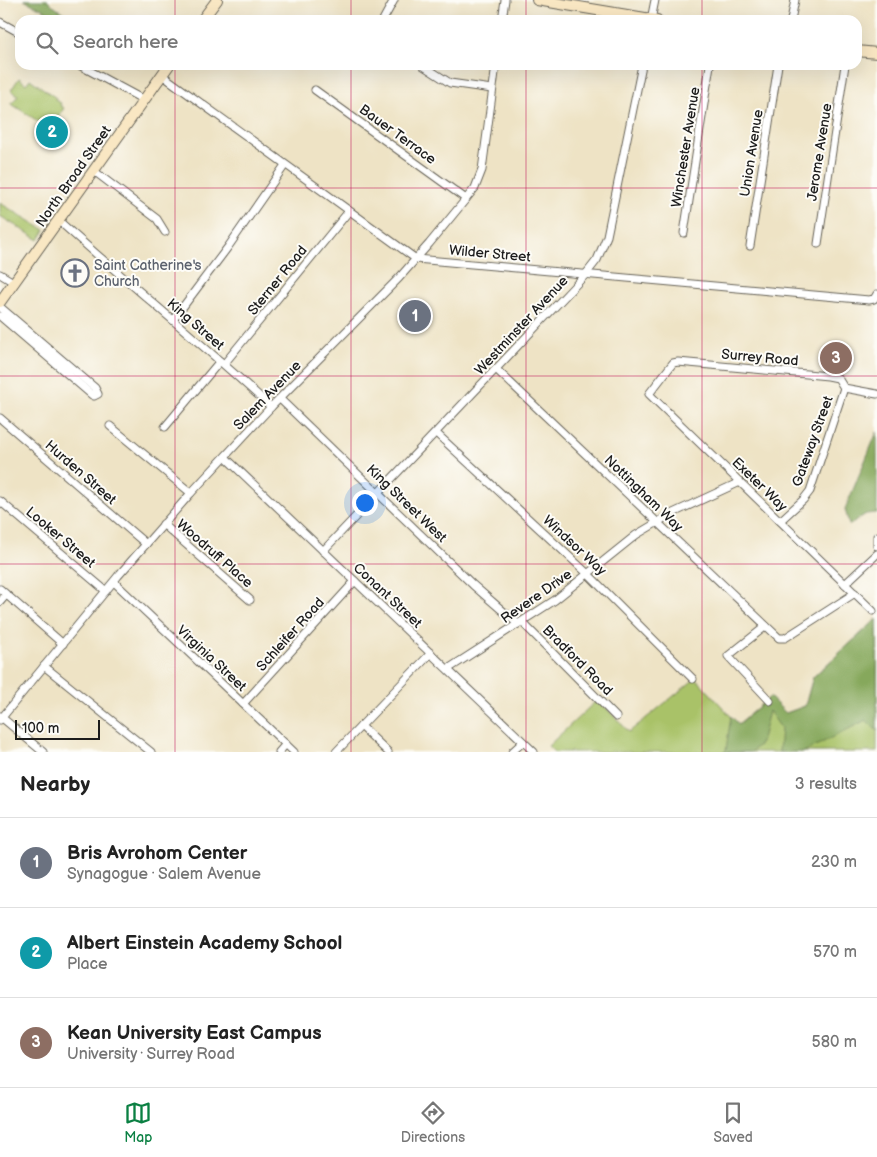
<!DOCTYPE html>
<html lang="en">
<head>
<meta charset="utf-8">
<style>
	body { margin:0; font-family:"Balsamiq Sans",sans-serif; background:#f2f2f2; color:#222 }
	.scale { position:absolute; left:15px; bottom:12px; width:85px; box-sizing:border-box; padding-left:5px; border:2px solid #1c1c1c; border-top:0; font-size:14px; line-height:18px; white-space:nowrap; color:#1c1c1c; -webkit-text-stroke:4px #fdfcf7; paint-order:stroke }
	.you { position:absolute; left:364px; top:502px; width:18px; height:18px; margin:-12px; border:4px solid #fff; border-radius:50%; background:#1a73e8; box-shadow:0 0 0 8px #1a73e833 }
	.badge { display:grid; place-items:center; width:32px; height:32px; border-radius:50%; background:#0b8043; color:#fff; font-size:16px; font-weight:700 }
	.pin { position:absolute; translate:-50% -50%; border:2px solid #fff; box-shadow:0 1px 5px #0006 }
	.list { margin:0; padding:0; list-style:none }
	h2 { display:flex; justify-content:space-between; align-items:center; height:65px; margin:0; padding:0 20px; font-size:21px }
	h2 small { font-size:16px; font-weight:400; color:#767676 }
	.list li { display:grid; grid-template-columns:32px 1fr auto; gap:15px; align-items:center; box-sizing:border-box; height:90px; padding:0 20px; border-top:1px solid #e0e0e0 }
	.list b { display:block; font-size:19px; white-space:nowrap }
	.list p { margin:0; font-size:16px; white-space:nowrap; color:#767676 }
	.list em { font-size:16px; font-style:normal; color:#767676 }
	.icon { flex:none; width:28px; height:28px; fill:none; stroke:currentColor; stroke-width:2; stroke-linecap:round; stroke-linejoin:round }
	.map { position:relative; flex:none; width:877px; height:752px; overflow:hidden }
	.search { position:absolute; background:#fff; box-shadow:0 5px 20px #0002; left:15px; right:15px; top:15px; height:55px; display:flex; align-items:center; gap:12px; box-sizing:border-box; padding:0 18px; border-radius:15px; color:#767676; font-size:19px }
	.sheet { height:335px; background:#fff }
	nav { display:flex; justify-content:space-around; align-items:center; box-sizing:border-box; height:70px; border-top:1px solid #e0e0e0; background:#fff; font-size:14px; color:#767676 }
	nav a { display:grid; justify-items:center; gap:2px }
	nav .on { color:#0b8043 }
	.map>svg:first-child { display:block }
	.green { fill:#a9c267; stroke:#626f42 }
	.forest { fill:#86a85c; stroke:#51623c }
	.lines { fill:none; stroke-linecap:round; stroke-linejoin:round }
	.street-casing { stroke:#666257; stroke-width:9 }
	.secondary-casing { stroke:#666257; stroke-width:12 }
	.street { stroke:#fff; stroke-width:7 }
	.secondary { stroke:#f9e7c3; stroke-width:10 }
	.grid { fill:none; stroke:#c2185b; stroke-width:1; stroke-opacity:0.55 }
	.labels { text-anchor:middle; stroke-width:4; stroke-linejoin:round; paint-order:stroke }
	.street-label { font-size:14px; fill:#1c1c1c; stroke:#fdfcf7 }
	.worship-label { font-size:14px; fill:#5b616d; stroke:#fdfcf7; text-anchor:start }
</style>
</head>
<body>
<div class="map">
<svg width="877" height="752" viewBox="0 0 877 752">
	<rect width="100%" height="100%" fill="#fdfcf7"/>
	<filter id="ink" filterUnits="userSpaceOnUse"><feTurbulence type="fractalNoise" baseFrequency=".02" numOctaves="2"/><feDisplacementMap in="SourceGraphic" scale="10" xChannelSelector="R" yChannelSelector="G"/><feConvolveMatrix kernelMatrix="1 2 1 2 8 2 1 2 1" color-interpolation-filters="sRGB"/></filter>
	<filter id="wash" filterUnits="userSpaceOnUse"><feTurbulence type="fractalNoise" baseFrequency=".0096" numOctaves="4" result="noise"/><feDisplacementMap in="SourceGraphic" scale="20" xChannelSelector="R" yChannelSelector="G"/><feGaussianBlur stdDeviation="1.12" result="paint"/><feColorMatrix in="noise" values="0 0 0 0 0 0 0 0 0 0 0 0 0 0 0 0 0 1.4 0 .05"/><feComposite in="paint" operator="in"/></filter>
	<g filter="url(#wash)">
		<rect width="100%" height="100%" fill="#eee3c5"/>
		<g class="green">
			<polygon points="19,78 26,84 30,79 56,98 55,100 61,103 60,105 64,108 50,129 10,103 13,102 18,95 11,90"/>
			<polygon points="0,203 45,230 39,240 0,216"/>
			<polygon points="877,619 877,752 554,752 548,746 598,699 629,732 696,678 738,724 770,697 786,713 805,706 813,677"/>
		</g>
		<g class="forest">
			<polygon points="24,0 48,0 56,8 75,20 64,20"/>
			<polygon points="877,432 877,513 866,514 849,525 845,509"/>
			<polygon points="877,619 877,731 866,720 804,752 779,752 781,728 769,711 761,743 751,752 724,752 726,750 731,716 739,724 770,697 786,713 805,706 813,677"/>
		</g>
	</g>
	<g filter="url(#ink)">
		<g class="lines">
			<g class="street-casing">
				<g id="street">
					<polyline points="383,20 394,0"/>
					<polyline points="502,20 505,0"/>
					<polyline points="651,20 655,0"/>
					<polyline points="791,20 795,0"/>
					<polyline points="0,22 20,33"/>
					<polyline points="79,65 144,100"/>
					<polyline points="422,65 450,83 492,89"/>
					<polyline points="162,75 416,259 869,300 874,299 877,294"/>
					<polyline points="315,90 466,199"/>
					<polyline points="94,171 157,219 165,232"/>
					<path d="M59,221C129,284 202,343 271,407"/>
					<polyline points="684,233 710,65"/>
					<polyline points="818,244 845,65"/>
					<polyline points="750,246 778,65"/>
					<polyline points="0,274 15,283"/>
					<polyline points="0,307 95,388 98,394 94,396 92,395 0,316"/>
					<polyline points="173,320 228,247 285,165"/>
					<polyline points="224,364 349,211"/>
					<polyline points="497,370 779,638 785,638 855,593"/>
					<polyline points="280,399 473,585 518,624"/>
					<polyline points="0,418 146,544"/>
					<polyline points="110,426 191,493"/>
					<polyline points="165,427 220,361"/>
					<polyline points="436,433 588,574 693,679"/>
					<polyline points="225,457 534,752"/>
					<polyline points="0,501 106,591"/>
					<polyline points="780,521 803,500 810,491 844,388"/>
					<polyline points="163,524 250,600"/>
					<polyline points="877,536 877,546"/>
					<polyline points="323,551 586,274 597,260 607,236 642,65"/>
					<polyline points="114,582 294,752"/>
					<polyline points="845,584 877,554"/>
					<polyline points="0,589 63,644"/>
					<polyline points="0,602 6,595"/>
					<polyline points="873,611 649,394 673,363 678,362 828,376 838,378 844,388 877,394"/>
					<polyline points="522,622 616,717"/>
					<polyline points="766,626 728,656 770,701"/>
					<polyline points="44,666 151,752"/>
					<polyline points="448,669 555,600 636,535 673,513 740,482"/>
					<polyline points="243,704 355,581"/>
					<polyline points="0,716 43,752"/>
					<polyline points="0,720 118,576 191,493 271,407 399,278 429,244 475,188 482,170 496,65"/>
					<polyline points="361,726 388,752"/>
					<polyline points="279,752 286,744"/>
					<polyline points="336,752 431,653"/>
					<polyline points="512,752 523,742"/>
				</g>
			</g>
			<g class="secondary-casing">
				<g id="secondary">
					<polyline points="537,0 657,20"/>
					<polyline points="202,20 217,0"/>
					<polyline points="857,51 877,53"/>
					<polyline points="0,302 169,65"/>
				</g>
			</g>
			<use href="#street" class="street"/>
			<use href="#secondary" class="secondary"/>
		</g>
	</g>
	<path class="grid" d="M175,0V20M351,0V20M526,0V20M702,0V20M175,65V752M351,65V752M526,65V752M702,65V752M0,188H877M0,376H877M0,564H877"/>
	<defs>
		<g id="church-ring" transform="scale(1.4375)"><circle r="9.5" fill="#fdfcf7" stroke="#6b7280" stroke-width="1.5"/><path d="M-1.2-6h2.4v3.5h3.3v2.4h-3.3V6h-2.4V-.1h-3.3v-2.4h3.3Z" fill="#6b7280"/></g>
	</defs>
	<g fill-rule="evenodd">
		<use href="#church-ring" x="75" y="273"/>
	</g>
	<g class="labels">
		<g class="street-label">
			<text transform="translate(398 134) rotate(36)" y="5">Bauer Terrace</text>
			<text transform="translate(685 147) rotate(-81)" y="5">Winchester Avenue</text>
			<text transform="translate(819 152) rotate(-81)" y="5">Jerome Avenue</text>
			<text transform="translate(751 153) rotate(-81)" y="5">Union Avenue</text>
			<text transform="translate(73 176) rotate(-55)" y="5">North Broad Street</text>
			<text transform="translate(490 253) rotate(5)" y="5">Wilder Street</text>
			<text transform="translate(277 280) rotate(-51)" y="5">Sterner Road</text>
			<text transform="translate(196 324) rotate(41)" y="5">King Street</text>
			<text transform="translate(521 325) rotate(-47)" y="5">Westminster Avenue</text>
			<text transform="translate(760 357) rotate(5)" y="5">Surrey Road</text>
			<text transform="translate(267 395) rotate(-46)" y="5">Salem Avenue</text>
			<text transform="translate(812 441) rotate(-70)" y="5">Gateway Street</text>
			<text transform="translate(81 472) rotate(41)" y="5">Hurden Street</text>
			<text transform="translate(760 484) rotate(44)" y="5">Exeter Way</text>
			<text transform="translate(644 493) rotate(44)" y="5">Nottingham Way</text>
			<text transform="translate(407 503) rotate(44)" y="5">King Street West</text>
			<text transform="translate(61 537) rotate(40)" y="5">Looker Street</text>
			<text transform="translate(575 545) rotate(43)" y="5">Windsor Way</text>
			<text transform="translate(215 553) rotate(41)" y="5">Woodruff Place</text>
			<text transform="translate(388 595) rotate(43)" y="5">Conant Street</text>
			<text transform="translate(536 596) rotate(-35)" y="5">Revere Drive</text>
			<text transform="translate(290 634) rotate(-48)" y="5">Schleifer Road</text>
			<text transform="translate(212 658) rotate(43)" y="5">Virginia Street</text>
			<text transform="translate(578 660) rotate(45)" y="5">Bradford Road</text>
		</g>
		<g class="worship-label">
			<text x="94" y="270">Saint Catherine's<tspan x="94" dy="16">Church</tspan></text>
		</g>
	</g>
</svg>
<div class="scale">100 m</div>
<div class="you"></div>
<div class="pin badge" style="left:415px;top:316px;background:#6b7280">1</div>
<div class="pin badge" style="left:52px;top:132px;background:#0f9aa8">2</div>
<div class="pin badge" style="left:836px;top:358px;background:#8d6e63">3</div>
<div class="search"><svg class="icon" aria-label="search" viewBox="0 0 24 24"><circle cx="10" cy="10" r="6"/><path d="M15 15l6 6"/></svg>Search here</div>
</div>
<section class="sheet">
<h2>Nearby<small>3 results</small></h2>
<ul class="list">
<li><span class="badge" style="background:#6b7280">1</span><div><b>Bris Avrohom Center</b><p>Synagogue · Salem Avenue</p></div><em>230 m</em></li>
<li><span class="badge" style="background:#0f9aa8">2</span><div><b>Albert Einstein Academy School</b><p>Place</p></div><em>570 m</em></li>
<li><span class="badge" style="background:#8d6e63">3</span><div><b>Kean University East Campus</b><p>University · Surrey Road</p></div><em>580 m</em></li>
</ul>
</section>
<nav>
<a class="on"><svg class="icon" aria-label="map" viewBox="0 0 24 24"><path d="M3 6l6-2 6 2 6-2v14l-6 2-6-2-6 2zM9 4v14M15 6v14"/></svg>Map</a>
<a><svg class="icon" aria-label="directions" viewBox="0 0 24 24"><path d="M12 3l9 9-9 9-9-9zM9 14v-3h6M13 9l2 2-2 2"/></svg>Directions</a>
<a><svg class="icon" aria-label="saved" viewBox="0 0 24 24"><path d="M7 4h10v16l-5-4-5 4z"/></svg>Saved</a>
</nav>
</body>
</html>
